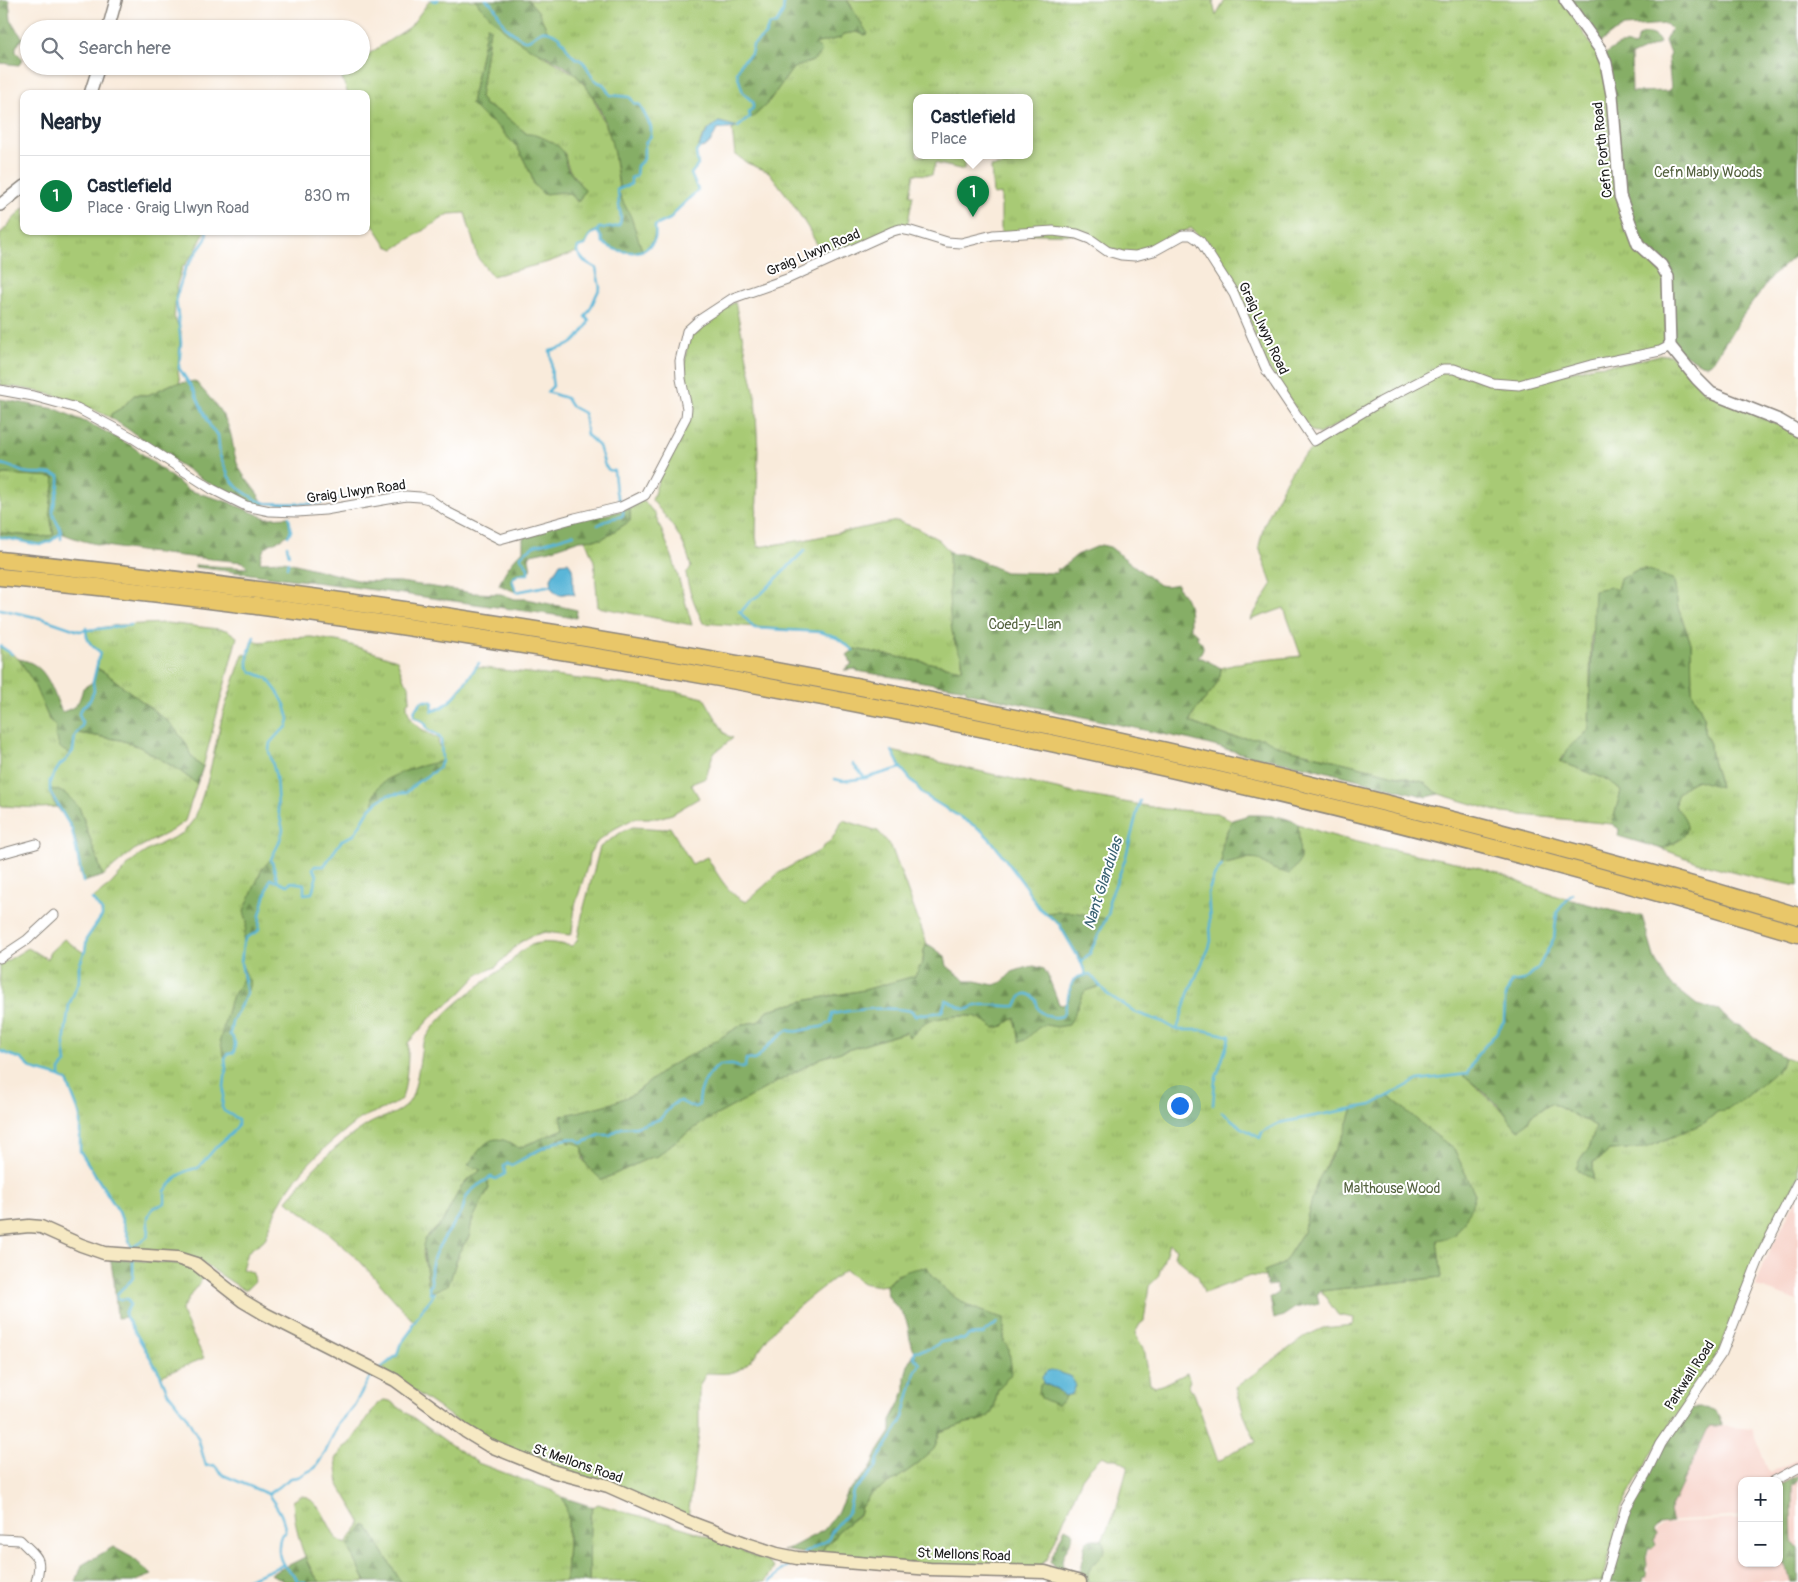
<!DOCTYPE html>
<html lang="en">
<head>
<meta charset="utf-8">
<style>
	body { margin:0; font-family:Pangolin,sans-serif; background:#f6f6f7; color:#1f2937 }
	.controls { position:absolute; right:15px; bottom:15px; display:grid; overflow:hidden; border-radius:10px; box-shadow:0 1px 4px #0004 }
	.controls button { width:45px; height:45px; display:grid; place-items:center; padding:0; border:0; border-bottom:1px solid #e0e1e3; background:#fff; color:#1f2937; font:25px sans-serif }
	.you { position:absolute; left:1179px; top:1105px; width:18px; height:18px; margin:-12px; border:4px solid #fff; border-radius:50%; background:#1a73e8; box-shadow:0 0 0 8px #1a73e833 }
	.badge { display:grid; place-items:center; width:32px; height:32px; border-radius:50%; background:#0b8043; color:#fff; font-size:16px; font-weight:700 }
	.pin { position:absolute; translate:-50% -41px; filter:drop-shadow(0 1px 2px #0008) }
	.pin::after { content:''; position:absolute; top:26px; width:18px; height:15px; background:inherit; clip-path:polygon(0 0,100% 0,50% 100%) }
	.popup { position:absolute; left:913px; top:94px; width:120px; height:65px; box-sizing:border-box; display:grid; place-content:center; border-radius:10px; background:#fff; filter:drop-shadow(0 1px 4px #0005); font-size:16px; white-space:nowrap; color:#747a83 }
	.popup b { font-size:19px; color:#1f2937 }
	.popup::after { content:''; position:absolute; left:50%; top:100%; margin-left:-10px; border:10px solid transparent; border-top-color:#fff }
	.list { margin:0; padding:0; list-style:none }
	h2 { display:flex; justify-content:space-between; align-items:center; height:65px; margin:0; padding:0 20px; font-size:21px }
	h2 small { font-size:16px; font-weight:400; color:#747a83 }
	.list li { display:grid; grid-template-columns:32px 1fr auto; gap:15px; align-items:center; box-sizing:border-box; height:80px; padding:0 20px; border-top:1px solid #e0e1e3 }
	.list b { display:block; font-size:19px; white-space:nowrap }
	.list p { margin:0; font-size:16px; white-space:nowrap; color:#747a83 }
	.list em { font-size:16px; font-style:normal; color:#747a83 }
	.icon { flex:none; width:28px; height:28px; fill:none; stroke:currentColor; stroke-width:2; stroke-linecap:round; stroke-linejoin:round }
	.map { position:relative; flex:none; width:1798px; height:1582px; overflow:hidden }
	.search { position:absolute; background:#fff; box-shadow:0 1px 4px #0004; left:20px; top:20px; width:350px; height:55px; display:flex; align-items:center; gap:12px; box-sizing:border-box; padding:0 18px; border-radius:28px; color:#747a83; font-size:19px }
	.panel { position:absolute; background:#fff; box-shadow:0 1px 4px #0004; left:20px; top:90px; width:350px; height:145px; border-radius:10px }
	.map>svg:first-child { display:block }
	.built { fill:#f7d1c7 }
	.grass { fill:url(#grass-tufts); stroke:#627348; fill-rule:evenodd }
	.forest { fill:url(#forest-firs); stroke:#516541 }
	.water { fill:#5ab6d8; stroke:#3b697a }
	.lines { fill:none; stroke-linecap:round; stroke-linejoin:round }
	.stream { stroke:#5ab6d8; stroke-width:2.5 }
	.minor-casing { stroke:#8a847c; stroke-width:11 }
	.tertiary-casing { stroke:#8a847c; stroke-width:14 }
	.secondary-casing { stroke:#8a847c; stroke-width:15 }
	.motorway-casing { stroke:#8a847c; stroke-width:19 }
	.minor { stroke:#fff; stroke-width:9 }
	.tertiary { stroke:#fff; stroke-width:11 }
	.secondary { stroke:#f6e9c3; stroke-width:12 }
	.motorway { stroke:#e9c769; stroke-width:16 }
	.labels { text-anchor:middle; stroke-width:4; stroke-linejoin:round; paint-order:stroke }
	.street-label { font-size:14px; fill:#1c1c1c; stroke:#fff }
	.park-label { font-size:14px; fill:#54623f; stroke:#fff }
	.water-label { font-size:15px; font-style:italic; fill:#386171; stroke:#fff }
</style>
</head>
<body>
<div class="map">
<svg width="1798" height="1582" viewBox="0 0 1798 1582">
	<defs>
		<pattern id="grass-tufts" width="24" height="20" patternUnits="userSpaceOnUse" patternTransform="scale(1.25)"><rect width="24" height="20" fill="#a8ca74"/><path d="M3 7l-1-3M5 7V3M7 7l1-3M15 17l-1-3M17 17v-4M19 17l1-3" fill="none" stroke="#90ad64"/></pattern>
		<pattern id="forest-firs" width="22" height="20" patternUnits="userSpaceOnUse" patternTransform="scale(1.25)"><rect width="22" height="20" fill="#86ae66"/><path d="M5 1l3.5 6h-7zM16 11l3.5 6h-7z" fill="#6d8d53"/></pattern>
	</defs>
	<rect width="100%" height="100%" fill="#fff"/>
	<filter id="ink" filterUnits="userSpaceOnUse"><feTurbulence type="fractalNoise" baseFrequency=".02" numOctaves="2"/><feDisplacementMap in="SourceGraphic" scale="10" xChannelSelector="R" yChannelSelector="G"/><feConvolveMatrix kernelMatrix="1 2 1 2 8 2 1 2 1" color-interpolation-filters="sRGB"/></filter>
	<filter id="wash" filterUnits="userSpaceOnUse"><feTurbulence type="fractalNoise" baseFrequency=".0096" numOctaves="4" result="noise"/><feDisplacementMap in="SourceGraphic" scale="20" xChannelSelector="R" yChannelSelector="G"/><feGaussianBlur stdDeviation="1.12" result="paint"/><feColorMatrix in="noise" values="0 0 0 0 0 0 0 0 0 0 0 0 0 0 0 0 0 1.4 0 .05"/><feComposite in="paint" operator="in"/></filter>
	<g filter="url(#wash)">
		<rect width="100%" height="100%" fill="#f9ebdb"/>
		<g class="built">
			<polygon points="1798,1196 1798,1301 1755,1286 1764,1262"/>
			<polygon points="1709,1425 1752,1429 1769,1473 1798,1459 1798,1582 1645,1582 1648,1571 1647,1559 1656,1530 1664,1523 1742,1519 1742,1563 1779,1563 1779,1481 1742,1481 1742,1516 1662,1521"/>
		</g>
		<g class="grass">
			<path d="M430,0H476L526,45L576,75L591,93L612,140L619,188L637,172V166L644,159V149L646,142L651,136V127L640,106L634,103L630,97L610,95L603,84L595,81L583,61L573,56L560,38L547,30L538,11L528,0H788L784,2L783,12L776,24L769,25L765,35L753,45L751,54L741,63L737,73L743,93L753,102L750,117H753L767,104L793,68L813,61L822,51L816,45L818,43L840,38L844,34L857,32L864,35L851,5L847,0H1214L1213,3L1216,16L1225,0H1562L1602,61L1653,264L1664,277L1666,339L1654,348L1522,381L1499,382L1451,365L1319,434L1310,430L1263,360L1247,311L1241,299L1204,242L1191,228L1147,250L1132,254L1106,248L1088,235L1001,233V194L993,195L991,167L1012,164L1011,156H1029V98H917V156H964V170L935,163L932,175L914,174L910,195H913L907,228L825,259L808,228L791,201L769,172L747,163L735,154L732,130L737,127L719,122C712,126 704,133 701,140C699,145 699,147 696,152L698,165L691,175L698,190L675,212L670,219L655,226C655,237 653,245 642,250L619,194L618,202L621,221L618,226L613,229L599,228C597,231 594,231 591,233C588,236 587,241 585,245L578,247L577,252L545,263L492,276L478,258L465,213L449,214L394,249L387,246L366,214V94H348L339,71L348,66H361V59L410,27ZM487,26L490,28L480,97L485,105L503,114L527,134L565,154C566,169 575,178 585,190L577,202C567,188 559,193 543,194L534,185L531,174L518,148L495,124L484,117L471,104Z"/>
			<path d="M24,207V231H205L195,252L182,268L177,284L174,317L181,331L178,371L180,383L172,384L148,395H134L123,407L111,414V418C72,398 43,391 0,385V234Z"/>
			<path d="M735,302L755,395L758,451L756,537L758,547L804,540L897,521L919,529L939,540L949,551L951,617L954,641L962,656V669L855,649L853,650L837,638L821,632L703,623C696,607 688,590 686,573L691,568C686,540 669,521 652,500L661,472L668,462L691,410L685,366L687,344L693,330L726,307Z"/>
			<path d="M1659,355H1671L1703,390L1782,426L1798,436V886L1767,880L1700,863L1662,849L1680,840C1675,811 1665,794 1697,780L1720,786L1711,756L1710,744L1704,732V717L1692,691L1691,643L1678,608L1674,580L1645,569L1637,570L1620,579L1617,590L1591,633L1589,728C1587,732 1563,758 1559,761L1608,780L1621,791L1612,824L1503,813L1439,794L1423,782L1280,747L1263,739L1229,737L1190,722C1197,702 1220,691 1221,668L1244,662L1301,656L1284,608L1250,620L1272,585L1259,546L1264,525L1286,480L1298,461L1315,446L1356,418L1442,372H1452L1503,387L1595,366L1627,363Z"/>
			<path d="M6,474L54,477C56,487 52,492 51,502C49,513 52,524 54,535L41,537L0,533V475Z"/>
			<polygon points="639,501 644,501 655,514 673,559 692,625 598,607 594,561 585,539 602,539 630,521 630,508"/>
			<path d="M166,623L227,630L237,637L203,767L197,763L190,754L186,743L171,724L107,674L97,668L100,652C91,646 87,641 86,630L118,625Z"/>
			<path d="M311,637L342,642L397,660L404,680L409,685L410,700L407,702C406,721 422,731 438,738L439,746L442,748L441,740L438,735L428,730L425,723L414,716L415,709L422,701H431L433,703L432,711L450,702L476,667L623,684L679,692L704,698L725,734H727L728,736L733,738L713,754L706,778L691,784L699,798L672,814L658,818H635L614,829L598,841L589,854L588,864L575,906L572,932L570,935L545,932L531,936L519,943L496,967L479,974L459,995L433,1015L408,1043C409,1052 406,1094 401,1099C395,1107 371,1112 360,1119C330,1142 299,1168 281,1201C274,1212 271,1225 266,1237C263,1243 254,1246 249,1251C245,1255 244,1263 242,1269L251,1272L255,1281L248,1288L244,1290L201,1262L132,1251L119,1212L80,1151V1115L67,1081L60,1077L32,1069L21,1059L0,1051V965L28,948L47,959L50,952L64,939L84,953C85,948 86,942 88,937C98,917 111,921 92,899L110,885L133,860L150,849L183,833L195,818L208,779L223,713L243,654L248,655L252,640L261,642L287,638ZM419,766L416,783L406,793L388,795L375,804L387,779ZM271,860L277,881L270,879L260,915L259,929L257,932L246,938L247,921ZM247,993L232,1022L230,1035L234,1053L228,1054L230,1001Z"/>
			<path d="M0,646L19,659L33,681L49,719L56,727L58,739L65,750L71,754C76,748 73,739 77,733L121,740L140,747L180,771L197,784L185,821L171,831L134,850L103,876L79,807L50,789V793L58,807L40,808L0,806Z"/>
			<path d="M892,751L1078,794L1164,809L1217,813L1232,820L1223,839L1222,865L1250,858L1258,859L1273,869L1300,858L1298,824C1357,847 1423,853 1485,869C1513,877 1539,893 1568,899L1557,912L1554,938L1538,968L1505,999L1504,1021L1497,1032L1477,1055L1467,1074L1463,1075L1503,1111L1516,1128L1528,1122L1531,1115L1551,1103L1596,1126L1589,1148L1579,1161L1593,1180V1162L1603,1157L1609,1150L1646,1148L1704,1123L1717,1112L1730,1108L1757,1087L1781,1067L1784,1057L1798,1062V1177L1744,1285L1721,1348L1655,1448L1620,1510L1614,1541L1601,1582H1081L1115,1513L1128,1466L1117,1459H1109L1102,1456L1088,1470L1082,1478L1047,1559L1034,1572L820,1556L826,1544L833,1539L837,1532L859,1515L861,1507L871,1494L896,1479L916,1465L934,1449L940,1432L966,1423L979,1421L996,1397L1009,1350L1004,1342V1318C972,1311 944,1296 927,1267L896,1275L886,1285L879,1286L862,1283L845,1270C820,1289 794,1308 773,1331C763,1343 756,1358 743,1367C732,1376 720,1373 706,1373L699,1387V1433L688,1517L543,1463L478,1435L381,1368L397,1355L400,1345L412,1329V1325L414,1322L358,1259L314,1221L287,1201C309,1171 335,1145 367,1125C381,1116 398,1116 409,1102C416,1093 420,1058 422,1046C438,1011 481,985 510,963C529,938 545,941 572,946L577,941L583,911L600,847L623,831L633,827L664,829L670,827L692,864L707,857C717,873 728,895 746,902L780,872L819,851L832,839L843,820L878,831L891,846L927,944L924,950L923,961L915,976L864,990L808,1000L768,1010L758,1022L743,1024L709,1045L668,1067L634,1094L610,1104L562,1116L564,1129L519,1148L510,1142L469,1165L482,1169L462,1185L442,1223L425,1239L423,1252L430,1293L449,1284L459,1252L469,1237L472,1220L489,1188L487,1179L491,1177L497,1179L505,1174L504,1166L508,1163L512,1165L555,1143L560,1138L567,1136L568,1139L579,1144L583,1148V1160L602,1180L649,1158L658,1156L673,1143L702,1123L821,1058L907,1032L909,1037C917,1033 921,1024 930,1021C940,1017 967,1014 977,1017C983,1019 989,1024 994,1028L1003,1026L1015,1017L1020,1040L1068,1001C1071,986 1069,980 1086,975L1081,962L1090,953L1100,933L1056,912L1046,913L1039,908L1023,883L991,840L981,830L924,795L901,768ZM1389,1096L1430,1131L1454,1149L1475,1194L1451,1236L1437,1240L1442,1277L1321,1291L1338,1315L1354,1318L1353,1325L1323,1328L1306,1336L1236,1387L1244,1415L1256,1442L1234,1451L1218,1462L1193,1390H1191L1188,1383L1190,1382L1187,1373L1167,1383L1155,1387L1150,1384L1145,1353L1135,1333L1140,1324L1144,1321L1149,1286L1158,1277L1169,1244L1176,1249L1174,1256L1198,1276L1204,1293L1250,1276L1265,1277V1271L1283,1264L1303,1232L1308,1214L1326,1164L1345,1132L1353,1108L1371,1105Z"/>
			<path d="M133,1260L191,1265L205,1276L193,1291L181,1311L204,1358L161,1376L126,1317L125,1298L117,1299C117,1285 133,1274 133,1260Z"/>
			<path d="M384,1400L390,1401L454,1447L478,1463L553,1491C557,1494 562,1496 565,1502C571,1517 566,1563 566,1582H401L368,1527L363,1525L348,1546L366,1582H320C302,1560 295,1529 293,1501L301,1496L308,1497L321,1510L336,1538L346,1544L360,1524V1520L339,1485L336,1459L343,1448L351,1442L378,1403Z"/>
			<path d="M598,1504C627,1514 657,1519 687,1529C714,1538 741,1551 768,1562L774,1568L765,1582H589L590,1516L593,1507Z"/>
		</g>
		<g class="forest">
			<polygon points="0,0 9,0 11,20 15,28 23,38 16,47 16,52 23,59 19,65 0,63"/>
			<path d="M476,0H528L538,11L547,30L560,37L573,56L583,61L595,81L603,84L610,95L630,97L634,103L640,105L651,127V136L646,142L644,149V159L637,166L636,176L631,178V184L619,188C615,149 606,105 577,76C560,59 534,53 515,39C502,29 490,16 479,5Z"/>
			<polygon points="788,0 847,0 868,34 864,35 857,32 844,34 841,38 818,43 816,45 822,51 813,61 793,68 767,104 753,117 750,117 749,112 753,108 753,102 743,93 737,73 741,63 751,54 753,45 765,35 769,25 776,24 783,12 784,2"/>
			<path d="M1565,0H1798V253L1772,276L1741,318L1713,361L1707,365L1701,364L1670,346L1668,277L1638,244L1620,196L1603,56C1612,49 1620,41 1632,46L1636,45C1636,30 1656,31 1660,43L1631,56L1632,92L1668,91L1671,89L1668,58L1670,54L1665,41L1671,29L1666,24L1624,27L1614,32L1597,45Z"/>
			<path d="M487,26L490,28L480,97L485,105L503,114L527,134C536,133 560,144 564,153C566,156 565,161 566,165C570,174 578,182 585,190L578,202C567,188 560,193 543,194L534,185L531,174L518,148L495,124L484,117L471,104Z"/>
			<path d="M617,190L631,217L642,250C628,255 615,251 603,243L601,237L597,231L599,228C620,227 624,229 619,205C618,200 620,196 617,190Z"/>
			<path d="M195,381C207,395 223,411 229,428C233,439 233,452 237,463C243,479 257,489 264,505C257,504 248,503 242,500C195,479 154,446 111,418V414L123,407L134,395H148L172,384Z"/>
			<path d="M0,399L56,409L97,427L132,446L188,490L228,502L266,518L289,517L291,531C279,546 263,538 260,562L284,561L361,581L400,582L473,593L501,594L515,599H527L577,610L576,618L338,585L195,567V565L248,568L243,562C211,559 179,556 147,552C118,548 89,545 61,533L51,541L40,545L0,537V533L41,537L54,535C51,524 49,513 51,502C52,492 56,487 54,477L6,474L0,475Z"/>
			<path d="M630,508V521L602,539L580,540L550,550L531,554L529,558L531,570H528V574H518L512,579L516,592L499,585C504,571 513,560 523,550V538L550,522L600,516Z"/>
			<path d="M1101,545L1110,547L1159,585L1166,586L1178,584L1177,587C1190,600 1190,611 1190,628L1197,634V638C1206,646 1204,649 1197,658H1202L1221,668C1220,692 1196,702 1190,722L1229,737L1263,738L1280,747L1423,782L1439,794L1427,797L1308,767L1248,755L1191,740L966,692V689L857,671L856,669L844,670L852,664L847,655L855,649L962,669C965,657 957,651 954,640C947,615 950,578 949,551L953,554H965L1005,572L1057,573V569H1060L1077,555Z"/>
			<path d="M1645,569L1674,580L1678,608L1691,643L1692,691L1704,717V732L1710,744L1711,756L1720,787L1697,780C1685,785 1675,791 1675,806C1697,830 1687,837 1662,849L1618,836L1619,829L1612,824L1621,791L1608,780L1559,761L1564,758C1569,740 1583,741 1589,728L1594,590L1610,587L1617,590L1620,579L1637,570Z"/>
			<path d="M19,659C48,664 51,689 62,712C77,707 79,704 83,688L93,682L97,668L107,674L171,724L186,743L190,754L197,763L203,767L197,784L180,771L140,747L121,740L78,733C73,739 76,748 71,754C67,752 61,750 59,746C57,742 59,740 55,736L56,727L49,719L33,682Z"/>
			<path d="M442,761L439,768L416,783L406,793L388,795L374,805C374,801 373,796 375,793C382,774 424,765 442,761Z"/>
			<path d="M50,789L57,790L66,794L79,807L103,876L83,882C75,866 80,846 72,829C67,816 49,803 50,789Z"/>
			<path d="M1249,815C1266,815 1284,815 1298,824L1300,858L1298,864L1290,874L1273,869L1258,859L1250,858L1222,865C1220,846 1224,838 1232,820Z"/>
			<polygon points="271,859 278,881 270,880 260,915 259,929 257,932 246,938 243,944 247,921 244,911 262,869"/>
			<path d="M1568,899L1626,914L1642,916L1655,960L1668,982L1697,1005L1719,1011L1733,1024L1741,1026L1755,1038L1784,1057L1781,1067L1745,1098L1730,1108L1717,1112L1704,1123L1646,1148L1609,1150L1603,1157L1593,1162V1180L1576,1169L1579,1161L1589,1148L1596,1126L1551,1103L1531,1115L1528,1121L1520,1130C1512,1126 1508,1116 1502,1109C1490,1097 1476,1085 1462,1075L1467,1074L1477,1055L1497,1032L1504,1021L1505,999L1511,982L1524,980L1538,968L1554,938L1557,912Z"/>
			<polygon points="1056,912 1074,912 1106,919 1090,953 1081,962 1059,924 1046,913"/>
			<path d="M927,944C934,947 938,952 945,956L947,966L966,981H975L994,985L1002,982L1012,972L1024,968L1034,966L1044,969L1048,976L1059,1004L1063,1005L1068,1001C1071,984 1070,977 1090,974L1101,986L1085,991C1078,1002 1075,1014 1069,1025L1057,1027L1045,1025L1038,1028L1025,1040L1020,1042L1015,1017L1003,1026L994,1028C989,1024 983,1019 977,1017C967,1014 940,1017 930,1021C921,1024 917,1033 909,1037L906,1032L821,1058L702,1123L673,1143L658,1156L649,1158L602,1180C589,1168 583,1166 583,1148C578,1143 574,1142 568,1143L566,1136L560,1138L555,1143L512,1165L507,1163L505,1166V1174L497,1179L491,1177L487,1179L489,1188L472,1220L469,1237L459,1252L449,1284L430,1293L423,1245L425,1239L442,1223L462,1185L481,1170L468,1165C485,1143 491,1129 519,1148L564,1129L561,1116L610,1104L634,1094L668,1067L709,1045L743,1024L758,1022L768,1010L808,1000L864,990L915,976L923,961L924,950Z"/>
			<polygon points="241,963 250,983 247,993 232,1022 230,1034 232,1036 235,1043 234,1053 228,1054 225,1059 220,1040 230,1001 243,979"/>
			<path d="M1389,1096L1430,1131L1454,1149L1475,1194C1473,1205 1462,1230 1452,1236C1448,1238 1442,1239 1437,1240L1442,1277L1321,1291L1317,1294L1319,1303L1295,1308L1283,1316L1274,1319L1270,1298L1277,1294L1278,1291L1276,1285L1267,1286L1264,1271L1283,1264L1303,1232L1317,1182L1345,1132L1353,1108L1371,1105Z"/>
			<path d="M110,1257L133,1260C134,1287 133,1275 117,1294L118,1299H128L130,1305L125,1312L126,1317L117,1318L114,1280Z"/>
			<path d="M927,1267C944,1296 973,1311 1004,1318V1342L1009,1350L1012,1373L998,1389L994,1408L989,1416L979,1421L966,1423L940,1432L934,1449L916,1465L896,1479L871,1494L861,1507L859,1514L837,1532L833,1539L826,1544L820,1556L783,1550L790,1548L824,1530L837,1513L847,1492L870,1470L878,1452L891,1432V1420L899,1405L905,1391V1377L908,1365L915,1351C907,1340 911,1330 905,1318C898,1305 886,1301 886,1285C901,1271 908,1270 927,1267Z"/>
			<polygon points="1043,1383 1057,1389 1065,1396 1063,1401 1057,1405 1041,1398 1039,1393 1040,1385"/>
			<path d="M1688,1408C1707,1409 1719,1404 1721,1426H1709L1669,1512L1672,1521L1660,1523L1653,1530L1656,1534L1654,1540L1656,1545L1651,1549L1649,1546L1646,1557L1647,1565L1645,1570L1647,1574V1577H1644L1643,1582H1601L1616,1556L1632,1503L1666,1441Z"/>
			<polygon points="1798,1475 1798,1479 1792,1486 1792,1509 1793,1542 1798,1549 1798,1582 1791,1582 1787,1568 1779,1555 1779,1485"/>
			<path d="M562,1497L593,1507L590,1516L589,1582H566C566,1560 573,1515 562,1497Z"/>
			<polygon points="363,1525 368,1527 401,1582 366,1582 348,1546"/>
			<path d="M1065,1528L1073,1532C1072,1548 1046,1568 1078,1572L1081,1570C1086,1554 1078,1534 1103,1540L1105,1550C1099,1561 1084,1568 1089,1582C1069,1582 1061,1578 1050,1561Z"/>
			<polygon points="113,1547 133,1558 152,1575 133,1582 76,1582 82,1565"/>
			<polygon points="305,1557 311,1571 320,1582 285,1582 271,1574"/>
		</g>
		<g class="water">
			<path d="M719,122L738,127C731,130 725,128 717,130C712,138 710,148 699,148C702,136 709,128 719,122Z"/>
			<path d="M568,562C577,571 570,584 575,595L569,593L559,595L552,589L551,578L560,563Z"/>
			<polygon points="1051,1370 1070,1376 1076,1385 1072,1394 1065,1396 1057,1389 1043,1383 1042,1377 1047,1371"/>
		</g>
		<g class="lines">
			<g class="stream">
				<polyline points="432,0 434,1 438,0"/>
				<path d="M486,0C498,6 498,18 506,27C510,31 517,36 522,39C535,46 536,19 559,37C565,42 567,51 573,56C575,59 580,59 583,62C592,71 588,79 603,84L610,95L630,97L634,103L640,105L651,127V136L646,142L644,149V159L637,166L636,176L631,178V184L617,190C620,196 618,200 619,205C624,229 620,227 599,228L597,231"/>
				<polyline points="738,127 750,117 749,112 753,108 753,102 743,93 737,73 741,63 751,54 753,45 765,35 769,25 776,24 783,12 784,2 788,0"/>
				<polyline points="207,231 206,239 185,269 176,298 181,343 179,368 194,391 211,428 218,435 220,456 229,477 238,488 256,500 266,503 314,504 350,496"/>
				<path d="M0,464C9,465 15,469 23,472C35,475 47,471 59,476C61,489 53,500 53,512C54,523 62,524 61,539"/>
				<path d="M621,504L616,492L614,471L609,470L605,466L599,446L587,435L584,413L571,406L566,398L547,392L553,386C550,374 553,363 550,351C568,346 573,346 583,331C586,327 588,326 589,320L585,317C592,308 594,298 600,288L596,268L584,261L577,252L578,247L585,245L590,235L597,231L601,237L603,243C617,253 646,259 655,238C656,235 655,229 655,226L670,219L675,212L698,190L691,174L698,165L696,152L699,148"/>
				<polyline points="598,525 609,519 623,516 623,509"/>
				<polyline points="288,536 291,531 289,517"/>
				<polyline points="0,537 40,545 51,541 61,533"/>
				<polyline points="287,546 289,555"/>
				<polyline points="287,567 288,562"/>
				<polyline points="552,585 516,592 512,579 518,574 528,574 528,567 521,558 521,555 534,546 574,534"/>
				<polyline points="0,609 44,619 79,631 131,625"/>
				<polyline points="739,611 754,628 821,632 837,638 853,650"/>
				<polyline points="741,612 750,601 761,594 805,550"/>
				<polyline points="254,636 248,655 248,667 252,672 267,678 279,694 285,705 289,719 287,727 278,734 270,743 269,751 276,776 278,809 283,830 279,843 271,859 278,881"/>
				<polyline points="0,646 12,654"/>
				<polyline points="853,764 865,778 901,768"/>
				<polyline points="835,779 843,781 865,778"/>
				<path d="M83,882L72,829L50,792V781L60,765L66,760L73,751L75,736L83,724L79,714L80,710L90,700L94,691L93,682L100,652C90,645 86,640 86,628"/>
				<polyline points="1081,962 1090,953 1109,912 1109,901 1125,860 1140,801"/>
				<polyline points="1086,975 1090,974 1107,994 1137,1013 1163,1022 1177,1030 1203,1030 1230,1036 1215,1081 1213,1105"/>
				<polyline points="1177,1030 1188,994 1209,948 1211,941 1208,893 1214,876 1222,865"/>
				<polyline points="0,1051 21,1059 32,1069 60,1077 67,1081 80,1115 80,1151 119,1212 132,1248"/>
				<polyline points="60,1077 60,1070 66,1063 64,1044 69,1005 79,981 79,966 85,951 87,938 102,916 102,911 92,899"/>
				<polyline points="1222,1112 1241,1127 1260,1138 1262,1132 1279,1123 1371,1105 1418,1080 1467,1074 1477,1055 1497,1032 1504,1021 1505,999 1511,982 1524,980 1538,968 1554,938 1557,912 1572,894"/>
				<path d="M132,1250V1248L147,1237L149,1232C147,1224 146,1214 154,1208C157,1206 162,1205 165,1203V1191C175,1179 181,1170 198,1168L217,1146L232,1133L238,1125V1119L224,1111L222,1107L226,1068L225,1059L228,1054L234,1053L235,1043L232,1036L230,1035L232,1022L247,993L241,963L243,944L246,938L257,932L259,929L260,915L270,879L288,885L291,882L304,884V894L312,893L317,875L313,869L315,866H324L342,840L354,835L369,810L377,802L388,795L406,793L416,783L439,768L442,761L441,740L438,735L428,730L425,723L414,716L415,709L422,701H431L433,703L432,711C451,708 468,678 479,663"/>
				<path d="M133,1258C134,1287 134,1275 117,1294V1299H128L130,1305L125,1313L126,1317L160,1374L167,1391L186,1416L198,1438L206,1466L214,1465L223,1475L268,1494"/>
				<path d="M380,1369L397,1355L400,1345L412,1329V1325C418,1319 419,1313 424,1307C428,1302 432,1299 434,1293H430L429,1287L432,1284C425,1254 449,1235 462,1211C465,1205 464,1198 469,1193C476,1186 483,1182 491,1177L496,1179L505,1174L504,1166L508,1163L512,1165C525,1158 561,1135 575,1139C577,1139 581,1142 582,1143L600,1135H610L621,1128L636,1127L660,1119L673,1104L680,1101C687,1104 693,1110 699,1105C699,1089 707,1075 719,1065H732L743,1068L745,1067L746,1059L755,1060L768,1046L787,1030C796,1033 799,1031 808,1029C819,1026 819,1030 831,1022L832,1014C858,1009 886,1006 912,1011L915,1016C925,1012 933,1015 942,1011L946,1000C953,1002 958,1008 965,1009C970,1010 971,1007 976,1006C988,1002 1006,1008 1016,1006C1019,998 1025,989 1033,997C1037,1000 1037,1004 1038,1008C1043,1017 1054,1019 1062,1016C1067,1008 1069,984 1074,980C1076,977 1082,976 1086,975L1081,962L1059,924L1039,908L1023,883L991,840L981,830L924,795L901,768L892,751"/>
				<polyline points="804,1553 828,1540 832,1531 849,1511 853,1491 876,1468 878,1459 902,1421 915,1373 920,1364 914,1357 915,1351 930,1349 941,1342 960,1339 963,1340 969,1335 983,1334 997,1323"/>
				<polyline points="241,1582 283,1565"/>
				<path d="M298,1582C292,1568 280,1569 279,1551C279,1544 279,1540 282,1534L285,1533C285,1517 277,1507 268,1494L291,1478L298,1477L315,1468L325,1453L339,1422L352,1409L369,1379L374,1374"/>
				<polyline points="301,1582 305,1582"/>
				<polyline points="770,1582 783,1569 794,1561"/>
			</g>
		</g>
	</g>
	<g filter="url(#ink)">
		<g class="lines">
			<g class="minor-casing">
				<g id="minor">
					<polyline points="0,390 33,396 77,408 133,438 212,489 246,506 270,511 297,512 325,510 406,496 420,497 429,499 449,513 500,539 575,518 621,507 645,495 686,417 687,408 681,379 680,361 687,331 698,321 733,298 787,279 893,231 900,229 911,231 947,242 961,243 993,235 1053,231 1077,234 1090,239 1107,251 1121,255 1135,256 1154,251 1183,235 1191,235 1200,241 1234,294 1267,371 1314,441 1380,402 1443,369 1454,369 1492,383 1519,385 1591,365 1660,351 1670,346"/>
					<polyline points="0,854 36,844"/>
					<polyline points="0,958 27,940 54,915"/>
					<polyline points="1774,1481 1798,1468"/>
					<path d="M0,1539L20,1540C37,1558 43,1556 36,1582"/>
					<polyline points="1604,1582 1626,1508 1645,1475 1660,1444 1722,1353 1759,1259 1798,1182"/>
				</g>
			</g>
			<g class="tertiary-casing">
				<g id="tertiary">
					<polyline points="1565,0 1600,49 1606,63 1612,95 1620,196 1638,244 1661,265 1668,277 1670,346 1697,379 1711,393 1779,420 1798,431"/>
					<polyline points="108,29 116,0"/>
					<polyline points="90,94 99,66"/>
					<polyline points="0,205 24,186"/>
				</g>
			</g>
			<g class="secondary-casing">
				<polyline id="secondary" points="0,1229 29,1226 41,1227 81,1245 104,1253 177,1258 196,1264 243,1301 265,1314 395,1380 465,1431 488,1445 555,1472 608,1486 689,1522 750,1545 777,1554 797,1558 930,1569 1045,1572 1080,1582"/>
			</g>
			<g class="motorway-casing">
				<g id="motorway">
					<path d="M0,560C438,605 871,679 1299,782C1466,822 1633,866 1798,916"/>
					<path d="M0,577C245,600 489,637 731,680C1091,745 1448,828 1798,934"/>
				</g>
			</g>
			<use href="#minor" class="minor"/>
			<use href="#tertiary" class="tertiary"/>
			<use href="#secondary" class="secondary"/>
			<use href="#motorway" class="motorway"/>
		</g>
	</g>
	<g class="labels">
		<g class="street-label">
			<text transform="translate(1602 150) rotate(-96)" y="5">Cefn Porth Road</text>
			<text transform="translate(813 252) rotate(-23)" y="5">Graig Llwyn Road</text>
			<text transform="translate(1264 328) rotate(65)" y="5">Graig Llwyn Road</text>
			<text transform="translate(356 491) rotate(-8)" y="5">Graig Llwyn Road</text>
			<text transform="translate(1689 1375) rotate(-57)" y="5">Parkwall Road</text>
			<text transform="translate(578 1463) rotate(19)" y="5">St Mellons Road</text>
			<text transform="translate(964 1554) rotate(2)" y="5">St Mellons Road</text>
		</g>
		<g class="park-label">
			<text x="1708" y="177">Cefn Mably Woods</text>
			<text x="1025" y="629">Coed-y-Llan</text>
			<text x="1392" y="1193">Malthouse Wood</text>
		</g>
		<g class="water-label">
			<text transform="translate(1103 883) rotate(-72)" y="5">Nant Glandulas</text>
		</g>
	</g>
</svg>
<div class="controls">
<button>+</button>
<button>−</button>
</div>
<div class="you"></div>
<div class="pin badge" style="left:973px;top:217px">1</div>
<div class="popup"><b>Castlefield</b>Place</div>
<div class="search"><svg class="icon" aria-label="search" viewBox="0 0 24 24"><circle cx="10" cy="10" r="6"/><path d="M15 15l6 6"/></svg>Search here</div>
<section class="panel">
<h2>Nearby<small></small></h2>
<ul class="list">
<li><span class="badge">1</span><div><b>Castlefield</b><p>Place · Graig Llwyn Road</p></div><em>830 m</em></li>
</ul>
</section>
</div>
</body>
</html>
